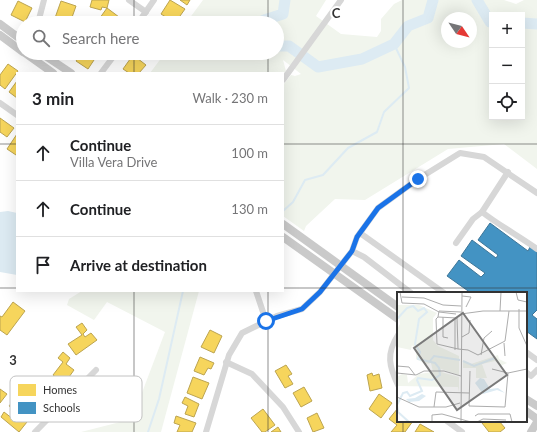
<!DOCTYPE html>
<html lang="en">
<head>
<meta charset="utf-8">
<style>
	body { margin:0; font-family:Lato,sans-serif; background:#f6f6f6; color:#202124 }
	.controls { position:absolute; right:12px; top:12px; display:grid; overflow:hidden; border-radius:0px; box-shadow:0 4px 16px #0002 }
	.controls button { width:36px; height:36px; display:grid; place-items:center; padding:0; border:0; border-bottom:1px solid #e0e0e0; background:#fff; color:#202124; font:20px sans-serif }
	.compass { position:absolute; left:441px; top:12px; width:36px; height:36px; border-radius:50%; background:#fff; box-shadow:0 4px 16px #0002; rotate:125deg }
	.stop { position:absolute; width:12px; height:12px; margin:-9px; border:3px solid #1a73e8; border-radius:50%; background:#fff }
	.stop.end { background:#1a73e8; border-color:#fff; box-shadow:0 1px 4px #0008 }
	.list { margin:0; padding:0; list-style:none }
	h2 { display:flex; justify-content:space-between; align-items:center; height:52px; margin:0; padding:0 16px; font-size:17px }
	h2 small { font-size:13px; font-weight:400; color:#757577 }
	.list li { display:grid; grid-template-columns:26px 1fr auto; gap:12px; align-items:center; box-sizing:border-box; height:56px; padding:0 16px; border-top:1px solid #e0e0e0 }
	.list b { display:block; font-size:15px; white-space:nowrap }
	.list p { margin:0; font-size:13px; white-space:nowrap; color:#757577 }
	.list em { font-size:13px; font-style:normal; color:#757577 }
	.icon { flex:none; width:22px; height:22px; fill:none; stroke:currentColor; stroke-width:2; stroke-linecap:round; stroke-linejoin:round }
	.map { position:relative; flex:none; width:537px; height:432px; overflow:hidden }
	.search { position:absolute; background:#fff; box-shadow:0 4px 16px #0002; left:16px; top:16px; width:268px; height:44px; display:flex; align-items:center; gap:10px; box-sizing:border-box; padding:0 14px; border-radius:22px; color:#757577; font-size:15px }
	.panel { position:absolute; background:#fff; box-shadow:0 4px 16px #0002; left:16px; top:72px; width:268px; height:220px; border-radius:0px }
	.map>svg:first-child { display:block }
	.green { fill:#f1f5ed; fill-rule:evenodd }
	.water { fill:#ddebf3 }
	.homes { fill:#f6d55c; stroke:#bca450 }
	.schools { fill:#4393c3; stroke:#3e7698 }
	.lines { fill:none; stroke-linecap:round; stroke-linejoin:round }
	.stream { stroke:#ddebf3; stroke-width:2 }
	.river { stroke:#ddebf3; stroke-width:11 }
	.minor { stroke:#d7d7d7; stroke-width:6 }
	.major { stroke:#cacaca; stroke-width:8 }
	.route { stroke:#1a73e8; stroke-width:5 }
	.grid { fill:none; stroke:#333; stroke-width:1; stroke-opacity:0.55 }
	.inset-river { fill:none; stroke:#ddebf3; stroke-width:2 }
	.inset-road { fill:none; stroke:#adadad; stroke-width:1 }
	.view { fill:#7a7a7a; fill-opacity:0.15; stroke:#7a7a7a; stroke-width:2 }
	.inset-edge { fill:none; stroke:#333; stroke-width:2 }
	.key { fill:#fff; stroke:#c2c2c2; stroke-width:1 }
	.key-label { font-size:11px; fill:#333 }
	.grid-label { font-size:13px; text-anchor:middle; font-weight:bold; fill:#333; stroke:#fff; stroke-width:4; stroke-linejoin:round; paint-order:stroke }
</style>
</head>
<body>
<div class="map">
<svg width="537" height="432" viewBox="0 0 537 432">
	<rect width="100%" height="100%" fill="#fff"/>
	<g class="green">
		<path d="M203,0H326L316,16L341,34L377,37L381,31V19L394,4L402,0H504L516,4L524,0H537V169L504,144L448,149L365,200L335,199L306,226L304,231L283,216V85L291,75L295,76L301,74L283,60L286,71L283,74L150,73L165,53H277V23H186ZM492,15H522V117H492ZM447,18H471V42H447Z"/>
		<polygon points="82,291 199,291 161,432 81,432 132,419 165,332 107,302 94,320 67,305 69,299"/>
	</g>
	<polygon class="water" points="8,211 17,213 17,275 0,272 0,212"/>
	<g class="homes">
		<polygon points="92,0 109,0 107,8 102,7 101,10 90,7"/>
		<polygon points="170,0 185,9 175,23 161,14"/>
		<polygon points="180,0 190,0 187,5"/>
		<polygon points="18,1 32,8 25,22 11,15"/>
		<polygon points="61,1 76,6 70,23 55,18"/>
		<polygon points="107,8 123,20 121,23 97,22"/>
		<polygon points="157,17 165,23 153,23"/>
		<polygon points="82,53 98,54 88,69 76,61"/>
		<polygon points="143,53 151,53 149,57"/>
		<polygon points="133,55 146,65 139,73 129,73 123,69"/>
		<polygon points="8,64 18,71 5,89 0,85 0,75"/>
		<polygon points="17,81 17,98 9,92"/>
		<polygon points="0,118 14,128 7,137 0,132"/>
		<polygon points="17,134 17,153 16,155 7,149"/>
		<polygon points="13,302 25,311 7,335 0,330 0,316 2,317"/>
		<polygon points="82,323 87,330 83,334 85,337 91,333 97,340 76,355 68,344 82,335 76,327"/>
		<polygon points="210,330 222,336 214,353 201,347"/>
		<polygon points="63,352 70,358 66,364 74,370 64,384 53,375 63,362 58,358"/>
		<polygon points="200,357 214,363 211,369 208,368 204,375 194,371"/>
		<polygon points="286,365 292,374 288,376 293,384 285,388 275,371"/>
		<polygon points="372,373 373,376 379,374 382,388 370,391 367,375"/>
		<polygon points="193,377 209,383 202,399 187,393"/>
		<polygon points="304,387 312,401 301,407 293,393"/>
		<polygon points="0,389 7,394 0,403"/>
		<polygon points="379,394 392,403 381,418 369,409"/>
		<polygon points="185,397 199,404 194,417 185,414 188,406 182,403"/>
		<polygon points="14,400 26,409 23,413 27,416 24,419 27,422 19,432 1,417 4,412 13,419 18,413 9,406"/>
		<polygon points="398,408 398,421 413,421 405,432 391,432 397,425 389,419"/>
		<polygon points="263,409 275,425 265,432 262,432 251,418"/>
		<polygon points="317,413 324,428 313,432 307,418"/>
		<polygon points="176,416 196,423 192,432 177,432 180,425 174,423"/>
		<polygon points="485,421 499,421 505,428 500,432 489,432 482,423"/>
		<polygon points="420,424 434,432 415,432"/>
		<polygon points="278,427 281,432 271,432"/>
	</g>
	<polygon class="schools" points="490,223 528,251 530,247 537,252 537,310 532,315 537,319 537,339 526,331 526,293 471,293 447,276 459,260 481,277 485,273 461,256 472,240 496,258 498,255 478,240"/>
	<g class="lines">
		<g class="stream">
			<polyline points="283,211 293,202 305,180 323,175 348,148 377,132 384,112 409,88 405,67 394,44"/>
			<polyline points="148,432 159,399 183,291"/>
		</g>
		<g class="river">
			<polyline points="477,0 490,22 492,22"/>
			<polyline points="263,23 264,20 283,14 285,0"/>
			<polyline points="522,23 537,24"/>
			<polyline points="277,46 289,46 318,67 362,59 394,44 408,26 428,18 433,0"/>
		</g>
		<g class="minor">
			<polyline points="129,0 146,12"/>
			<polyline points="38,23 44,0"/>
			<polyline points="138,23 154,0"/>
			<polyline points="101,73 116,53"/>
			<polyline points="283,80 341,0"/>
			<polyline points="0,103 17,115"/>
			<polyline points="482,212 508,172"/>
			<polyline points="360,233 444,293"/>
			<path d="M456,243L473,219L482,212C500,226 519,236 537,249"/>
			<polyline points="352,251 357,237 378,208 418,179 460,153 484,157 537,193"/>
			<polyline points="256,291 266,321"/>
			<path d="M398,335C386,354 389,366 398,385"/>
			<polyline points="526,352 537,360"/>
			<polyline points="226,362 252,374 283,407 299,432"/>
			<polyline points="526,372 531,376 537,370"/>
			<polyline points="447,421 462,432"/>
			<polyline points="35,432 96,370"/>
			<polyline points="206,432 229,355 242,333 277,316 302,309 320,292 352,251 364,257 411,293"/>
		</g>
		<g class="major">
			<polyline points="0,24 23,41"/>
			<polyline points="0,35 23,52"/>
			<polyline points="25,53 53,73"/>
			<polyline points="41,53 71,73"/>
			<polyline points="283,224 398,307"/>
			<polyline points="283,237 398,319"/>
			<polyline points="526,399 537,406"/>
			<polyline points="526,411 537,419"/>
			<polyline points="531,432 537,422"/>
		</g>
	</g>
	<g class="lines">
		<polyline class="route" points="266,321 302,309 320,292 352,251 357,237 378,208 418,179"/>
	</g>
	<path class="grid" d="M134,0V23M268,0V23M403,0V293M134,53V73M268,53V73M0,144H17M283,144H537M0,288H17M283,288H537M134,291V432M268,291V432M403,421V432"/>
	<g transform="translate(397 292)">
		<rect width="130" height="130" fill="#fff"/>
		<path d="M0,13H22L40,21L36,26V48L41,54L62,64V83L44,77V80L62,85V100L61,95L0,94V85L5,82L10,83L11,91L22,82L36,80L34,71L29,72L19,67V59L15,53L14,58L0,55V37L3,32ZM101,63L102,67L110,71L103,74L98,69L85,72L90,86H79V76H66V69L74,72Z" fill="#f1f5ed"/>
		<path d="M83,86L87,87L93,97L101,96L108,101L100,98L86,102L78,91ZM25,102L29,104L22,109L12,110L9,107L18,106Z" fill="#ddebf3"/>
		<path class="inset-river" d="M0,27L10,16L16,14L21,19L27,16L30,20L22,27L18,52L23,60L21,67L38,71L42,76L43,83L35,88L21,86L20,88L25,99L13,104L10,100L6,101L0,113L1,120L12,130M33,69L37,64L63,68M66,69L77,74L98,66"/>
		<path class="inset-road" d="M3,0L5,11L27,12L42,20L59,22M119,0L121,8L130,10M65,4L74,5L69,15M5,5L27,6L46,13L64,14M122,17V36L130,54M103,19L104,0M64,20L42,19L41,25L60,26L61,57L71,58L81,63L108,49L112,19M64,22L86,19H130M41,25L39,27L40,52L61,57M46,25V45L51,46M65,45L72,41L73,28M107,51L108,64M58,58V26M84,63L87,46L95,39M0,74L12,75L18,83M95,77L111,81M73,79L72,114L108,115L111,81L130,77M0,81L19,83L27,79H47L64,84M0,105L22,115H49L63,111M37,115L39,100L72,101M78,124L81,122H113L115,130M35,130V123L45,122L74,130M64,130L65,0M80,130L86,127L109,128"/>
		<path class="view" d="M66,21L110,83L60,118L17,56Z"/>
		<rect width="130" height="130" class="inset-edge"/>
	</g>
	<rect x="10" y="376" width="132" height="46" rx="6" class="key"/>
	<rect x="18" y="384" width="18" height="12" fill="#f6d55c"/>
	<rect x="18" y="402" width="18" height="12" fill="#4393c3"/>
	<g class="key-label">
		<text x="43" y="394">Homes</text>
		<text x="43" y="412">Schools</text>
	</g>
	<g class="grid-label">
		<text x="336" y="18">C</text>
		<text x="13" y="365">3</text>
	</g>
</svg>
<div class="controls">
<button>+</button>
<button>−</button>
<button><svg class="icon" aria-label="locate" viewBox="0 0 24 24"><circle cx="12" cy="12" r="6"/><path d="M12 2v4M12 18v4M2 12h4M18 12h4"/></svg></button>
</div>
<svg class="compass" viewBox="-18 -18 36 36"><path d="M0-13l5 13h-10z" fill="#e53935"/><path d="M0 13l5-13h-10z" fill="#757577"/></svg>
<div class="stop" style="left:266px;top:321px"></div>
<div class="stop end" style="left:418px;top:179px"></div>
<div class="search"><svg class="icon" aria-label="search" viewBox="0 0 24 24"><circle cx="10" cy="10" r="6"/><path d="M15 15l6 6"/></svg>Search here</div>
<section class="panel">
<h2>3 min<small>Walk · 230 m</small></h2>
<ul class="list">
<li><svg class="icon" aria-label="ahead" viewBox="0 0 24 24"><path d="M12 20V5M6 11l6-6 6 6"/></svg><div><b>Continue</b><p>Villa Vera Drive</p></div><em>100 m</em></li>
<li><svg class="icon" aria-label="ahead" viewBox="0 0 24 24"><path d="M12 20V5M6 11l6-6 6 6"/></svg><div><b>Continue</b></div><em>130 m</em></li>
<li><svg class="icon" aria-label="arrive" viewBox="0 0 24 24"><path d="M6 21V4h12l-3 4 3 4H6"/></svg><div><b>Arrive at destination</b></div></li>
</ul>
</section>
</div>
</body>
</html>
